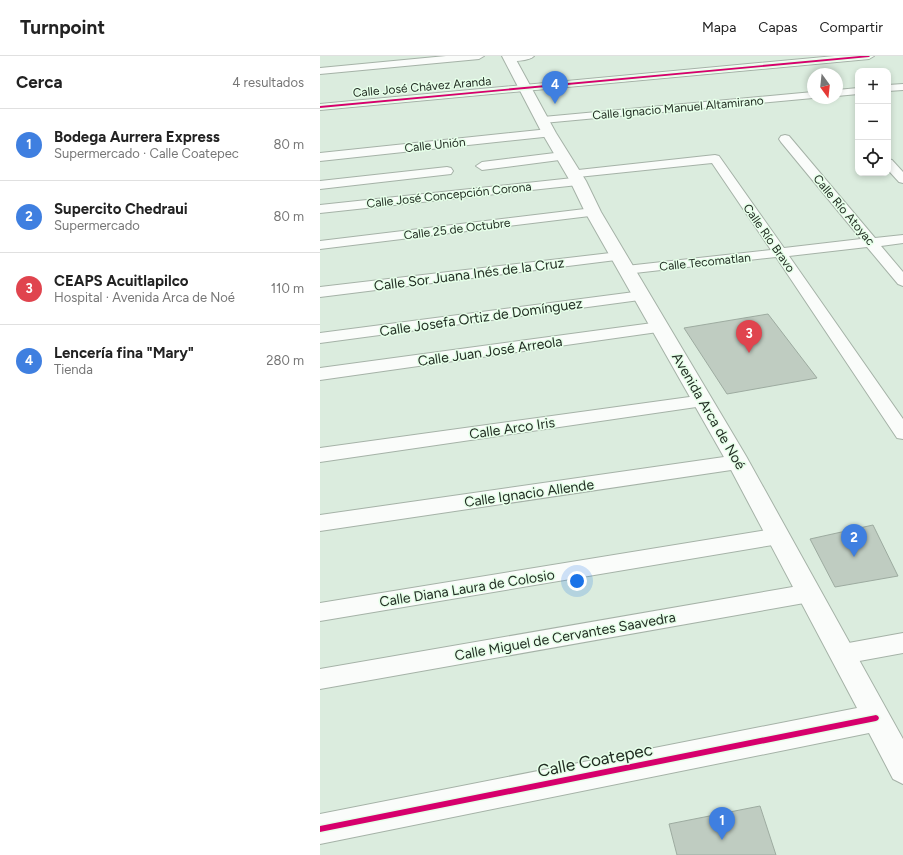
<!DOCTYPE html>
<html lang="es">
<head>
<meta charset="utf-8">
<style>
	body { margin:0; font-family:Figtree,sans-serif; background:#f6f6f6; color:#222 }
	.controls { position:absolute; right:12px; top:12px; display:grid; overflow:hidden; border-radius:8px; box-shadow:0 2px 6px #0003 }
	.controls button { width:36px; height:36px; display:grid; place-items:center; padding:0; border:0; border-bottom:1px solid #e0e0e0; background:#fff; color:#222; font:20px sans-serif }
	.compass { position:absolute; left:487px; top:12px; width:36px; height:36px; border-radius:50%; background:#fff; box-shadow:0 2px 6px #0003; rotate:165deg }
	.you { position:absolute; left:257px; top:525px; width:14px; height:14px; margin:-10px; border:3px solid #fff; border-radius:50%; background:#1a73e8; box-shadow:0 0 0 6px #1a73e833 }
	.badge { display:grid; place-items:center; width:26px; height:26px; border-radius:50%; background:#ea580c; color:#fff; font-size:13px; font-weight:700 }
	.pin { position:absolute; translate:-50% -33px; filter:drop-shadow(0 1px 2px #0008) }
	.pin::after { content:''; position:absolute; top:21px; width:14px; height:12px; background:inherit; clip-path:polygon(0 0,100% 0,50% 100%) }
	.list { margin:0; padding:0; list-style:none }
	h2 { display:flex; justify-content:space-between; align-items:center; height:52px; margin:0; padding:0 16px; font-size:17px }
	h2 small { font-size:13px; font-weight:400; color:#767676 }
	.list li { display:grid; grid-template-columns:26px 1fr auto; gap:12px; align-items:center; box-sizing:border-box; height:72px; padding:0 16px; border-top:1px solid #e0e0e0 }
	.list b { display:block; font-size:15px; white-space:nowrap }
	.list p { margin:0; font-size:13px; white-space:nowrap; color:#767676 }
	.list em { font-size:13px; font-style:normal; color:#767676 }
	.icon { flex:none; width:22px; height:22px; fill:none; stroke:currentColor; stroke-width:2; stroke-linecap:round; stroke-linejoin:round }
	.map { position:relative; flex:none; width:583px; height:799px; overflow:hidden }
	header { display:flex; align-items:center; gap:24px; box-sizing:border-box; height:56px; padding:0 20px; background:#fff; border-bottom:1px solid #e0e0e0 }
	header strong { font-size:19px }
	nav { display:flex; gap:22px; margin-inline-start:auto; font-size:14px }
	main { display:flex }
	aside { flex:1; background:#fff }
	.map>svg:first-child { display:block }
	.building { fill:#bfccc1; stroke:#9daba0 }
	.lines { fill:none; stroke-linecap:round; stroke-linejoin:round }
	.street-casing { stroke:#a5b2a7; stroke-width:2 }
	.secondary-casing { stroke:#a5b2a7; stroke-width:2 }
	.street { fill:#fafcfa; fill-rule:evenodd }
	.secondary { fill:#fafcfa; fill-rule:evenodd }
	.cycleway-casing { stroke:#e6ffe9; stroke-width:3 }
	.cycleway { fill:#d6006c; fill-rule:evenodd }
	.labels { text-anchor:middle; stroke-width:3; stroke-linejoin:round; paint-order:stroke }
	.far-street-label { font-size:12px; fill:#222d23; stroke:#e6ffe9 }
	.street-label { font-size:14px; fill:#222d23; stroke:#e6ffe9 }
	.near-street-label { font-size:17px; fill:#222d23; stroke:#e6ffe9 }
</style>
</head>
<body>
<header>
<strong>Turnpoint</strong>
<nav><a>Mapa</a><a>Capas</a><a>Compartir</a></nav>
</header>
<main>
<aside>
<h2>Cerca<small>4 resultados</small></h2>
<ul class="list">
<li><span class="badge" style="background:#3f7fe0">1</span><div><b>Bodega Aurrera Express</b><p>Supermercado · Calle Coatepec</p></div><em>80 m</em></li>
<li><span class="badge" style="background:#3f7fe0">2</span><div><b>Supercito Chedraui</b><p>Supermercado</p></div><em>80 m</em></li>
<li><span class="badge" style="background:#e0444e">3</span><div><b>CEAPS Acuitlapilco</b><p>Hospital · Avenida Arca de Noé</p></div><em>110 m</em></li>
<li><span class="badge" style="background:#3f7fe0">4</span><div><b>Lencería fina &quot;Mary&quot;</b><p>Tienda</p></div><em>280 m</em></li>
</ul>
</aside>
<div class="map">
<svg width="583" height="799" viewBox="0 0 583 799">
	<rect width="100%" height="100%" fill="#dbecde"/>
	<g class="building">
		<polygon points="448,258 497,322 407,338 364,272"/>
		<polygon points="553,469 578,520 515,531 490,483"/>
		<polygon points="440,750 456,799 357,799 349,768"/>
	</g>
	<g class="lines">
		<g class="street-casing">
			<g id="street">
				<polygon points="126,0 164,0 159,3 0,18 0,12"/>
				<path d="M185,0H214C209,5 192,6 185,4L184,2Z"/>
				<polygon points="515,0 554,0 549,3 0,54 0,48"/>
				<polygon points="583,28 583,34 568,35 568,29"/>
				<polygon points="538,32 538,38 517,40 517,34"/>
				<polygon points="493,36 493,42 223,67 217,64 223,61"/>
				<polygon points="229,73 233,74 235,77 233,80 0,105 0,97"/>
				<polygon points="465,79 469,80 555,182 583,179 583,187 561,190 583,216 583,230 578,228 547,191 469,200 583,363 583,383 577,382 456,201 306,218 301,217 299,214 301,211 306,210 451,194 392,107 258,121 264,125 258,129 0,157 0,149 253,122 247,118 249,115 395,99 399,100 464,192 541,183 461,86 459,83 461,80"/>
				<polygon points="243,96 249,100 247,103 162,114 156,110 162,106"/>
				<polygon points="568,103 572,104 583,116 583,127 579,126 568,114"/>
				<polygon points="127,111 131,112 133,115 131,118 0,133 0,125"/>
				<polygon points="273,152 278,153 280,156 278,159 0,193 0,185"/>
				<polygon points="299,196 304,197 306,200 304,203 0,241 0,231"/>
				<polygon points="322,235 327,237 329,240 327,243 0,287 0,277"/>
				<polygon points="340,266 345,267 348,271 345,275 0,324 0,312"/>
				<polygon points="384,339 390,341 392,345 390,349 0,406 0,392"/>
				<polygon points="418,399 424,401 427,406 424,411 418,413 0,475 0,459"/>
				<polygon points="459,472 466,474 469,480 466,486 459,488 0,565 0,547"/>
				<polygon points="490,528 497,531 500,537 497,543 490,546 0,633 0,613"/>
				<polygon points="583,577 583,597 523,608 515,605 512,598 515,591 523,588"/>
			</g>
		</g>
		<g class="secondary-casing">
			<polygon id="secondary" points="182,0 194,0 236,77 266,125 281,156 426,400 583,683 583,728 573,723 549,677 0,788 0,758 537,652 409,410 265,156 250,125 222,77"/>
		</g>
		<use href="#street" class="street"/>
		<use href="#secondary" class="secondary"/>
		<g class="cycleway-casing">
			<g id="cycleway">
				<polygon points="540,0 550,0 549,1 0,52 0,50"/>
				<polygon points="556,659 558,660 559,662 558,664 556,665 0,776 0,770"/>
			</g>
		</g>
		<use href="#cycleway" class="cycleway"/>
	</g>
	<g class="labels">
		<g class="far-street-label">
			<text transform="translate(102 31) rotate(-5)" y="4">Calle José Chávez Aranda</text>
			<text transform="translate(358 52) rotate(-5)" y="4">Calle Ignacio Manuel Altamirano</text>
			<text transform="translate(115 89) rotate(-6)" y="4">Calle Unión</text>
			<text transform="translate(129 139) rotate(-6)" y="4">Calle José Concepción Corona</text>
			<text transform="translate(524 154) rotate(50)" y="4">Calle Río Atoyac</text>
			<text transform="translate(137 173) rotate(-7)" y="4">Calle 25 de Octubre</text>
			<text transform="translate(449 182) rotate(55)" y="4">Calle Río Bravo</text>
			<text transform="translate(385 206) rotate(-6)" y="4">Calle Tecomatlan</text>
		</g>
		<g class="street-label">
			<text transform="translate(149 218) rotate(-7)" y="5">Calle Sor Juana Inés de la Cruz</text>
			<text transform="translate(161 261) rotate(-8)" y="5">Calle Josefa Ortiz de Domínguez</text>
			<text transform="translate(170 295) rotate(-8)" y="5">Calle Juan José Arreola</text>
			<text transform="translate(389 355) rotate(60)" y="5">Avenida Arca de Noé</text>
			<text transform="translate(192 372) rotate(-8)" y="5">Calle Arco Iris</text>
			<text transform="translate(209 437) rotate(-8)" y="5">Calle Ignacio Allende</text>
			<text transform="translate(147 532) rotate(-9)" y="5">Calle Diana Laura de Colosio</text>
			<text transform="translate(245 580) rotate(-10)" y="5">Calle Miguel de Cervantes Saavedra</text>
		</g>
		<g class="near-street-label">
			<text transform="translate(275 704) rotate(-11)" y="6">Calle Coatepec</text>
		</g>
	</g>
</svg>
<div class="controls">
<button>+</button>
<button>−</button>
<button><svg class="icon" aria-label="locate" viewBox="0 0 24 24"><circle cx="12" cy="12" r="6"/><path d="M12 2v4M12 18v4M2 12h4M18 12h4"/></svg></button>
</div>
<svg class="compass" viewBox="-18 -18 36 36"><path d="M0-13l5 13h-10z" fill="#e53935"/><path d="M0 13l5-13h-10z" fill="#767676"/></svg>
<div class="you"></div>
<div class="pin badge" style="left:402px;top:784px;background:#3f7fe0">1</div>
<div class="pin badge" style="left:534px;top:501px;background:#3f7fe0">2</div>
<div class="pin badge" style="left:429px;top:297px;background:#e0444e">3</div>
<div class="pin badge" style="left:235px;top:48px;background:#3f7fe0">4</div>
</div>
</main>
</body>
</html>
